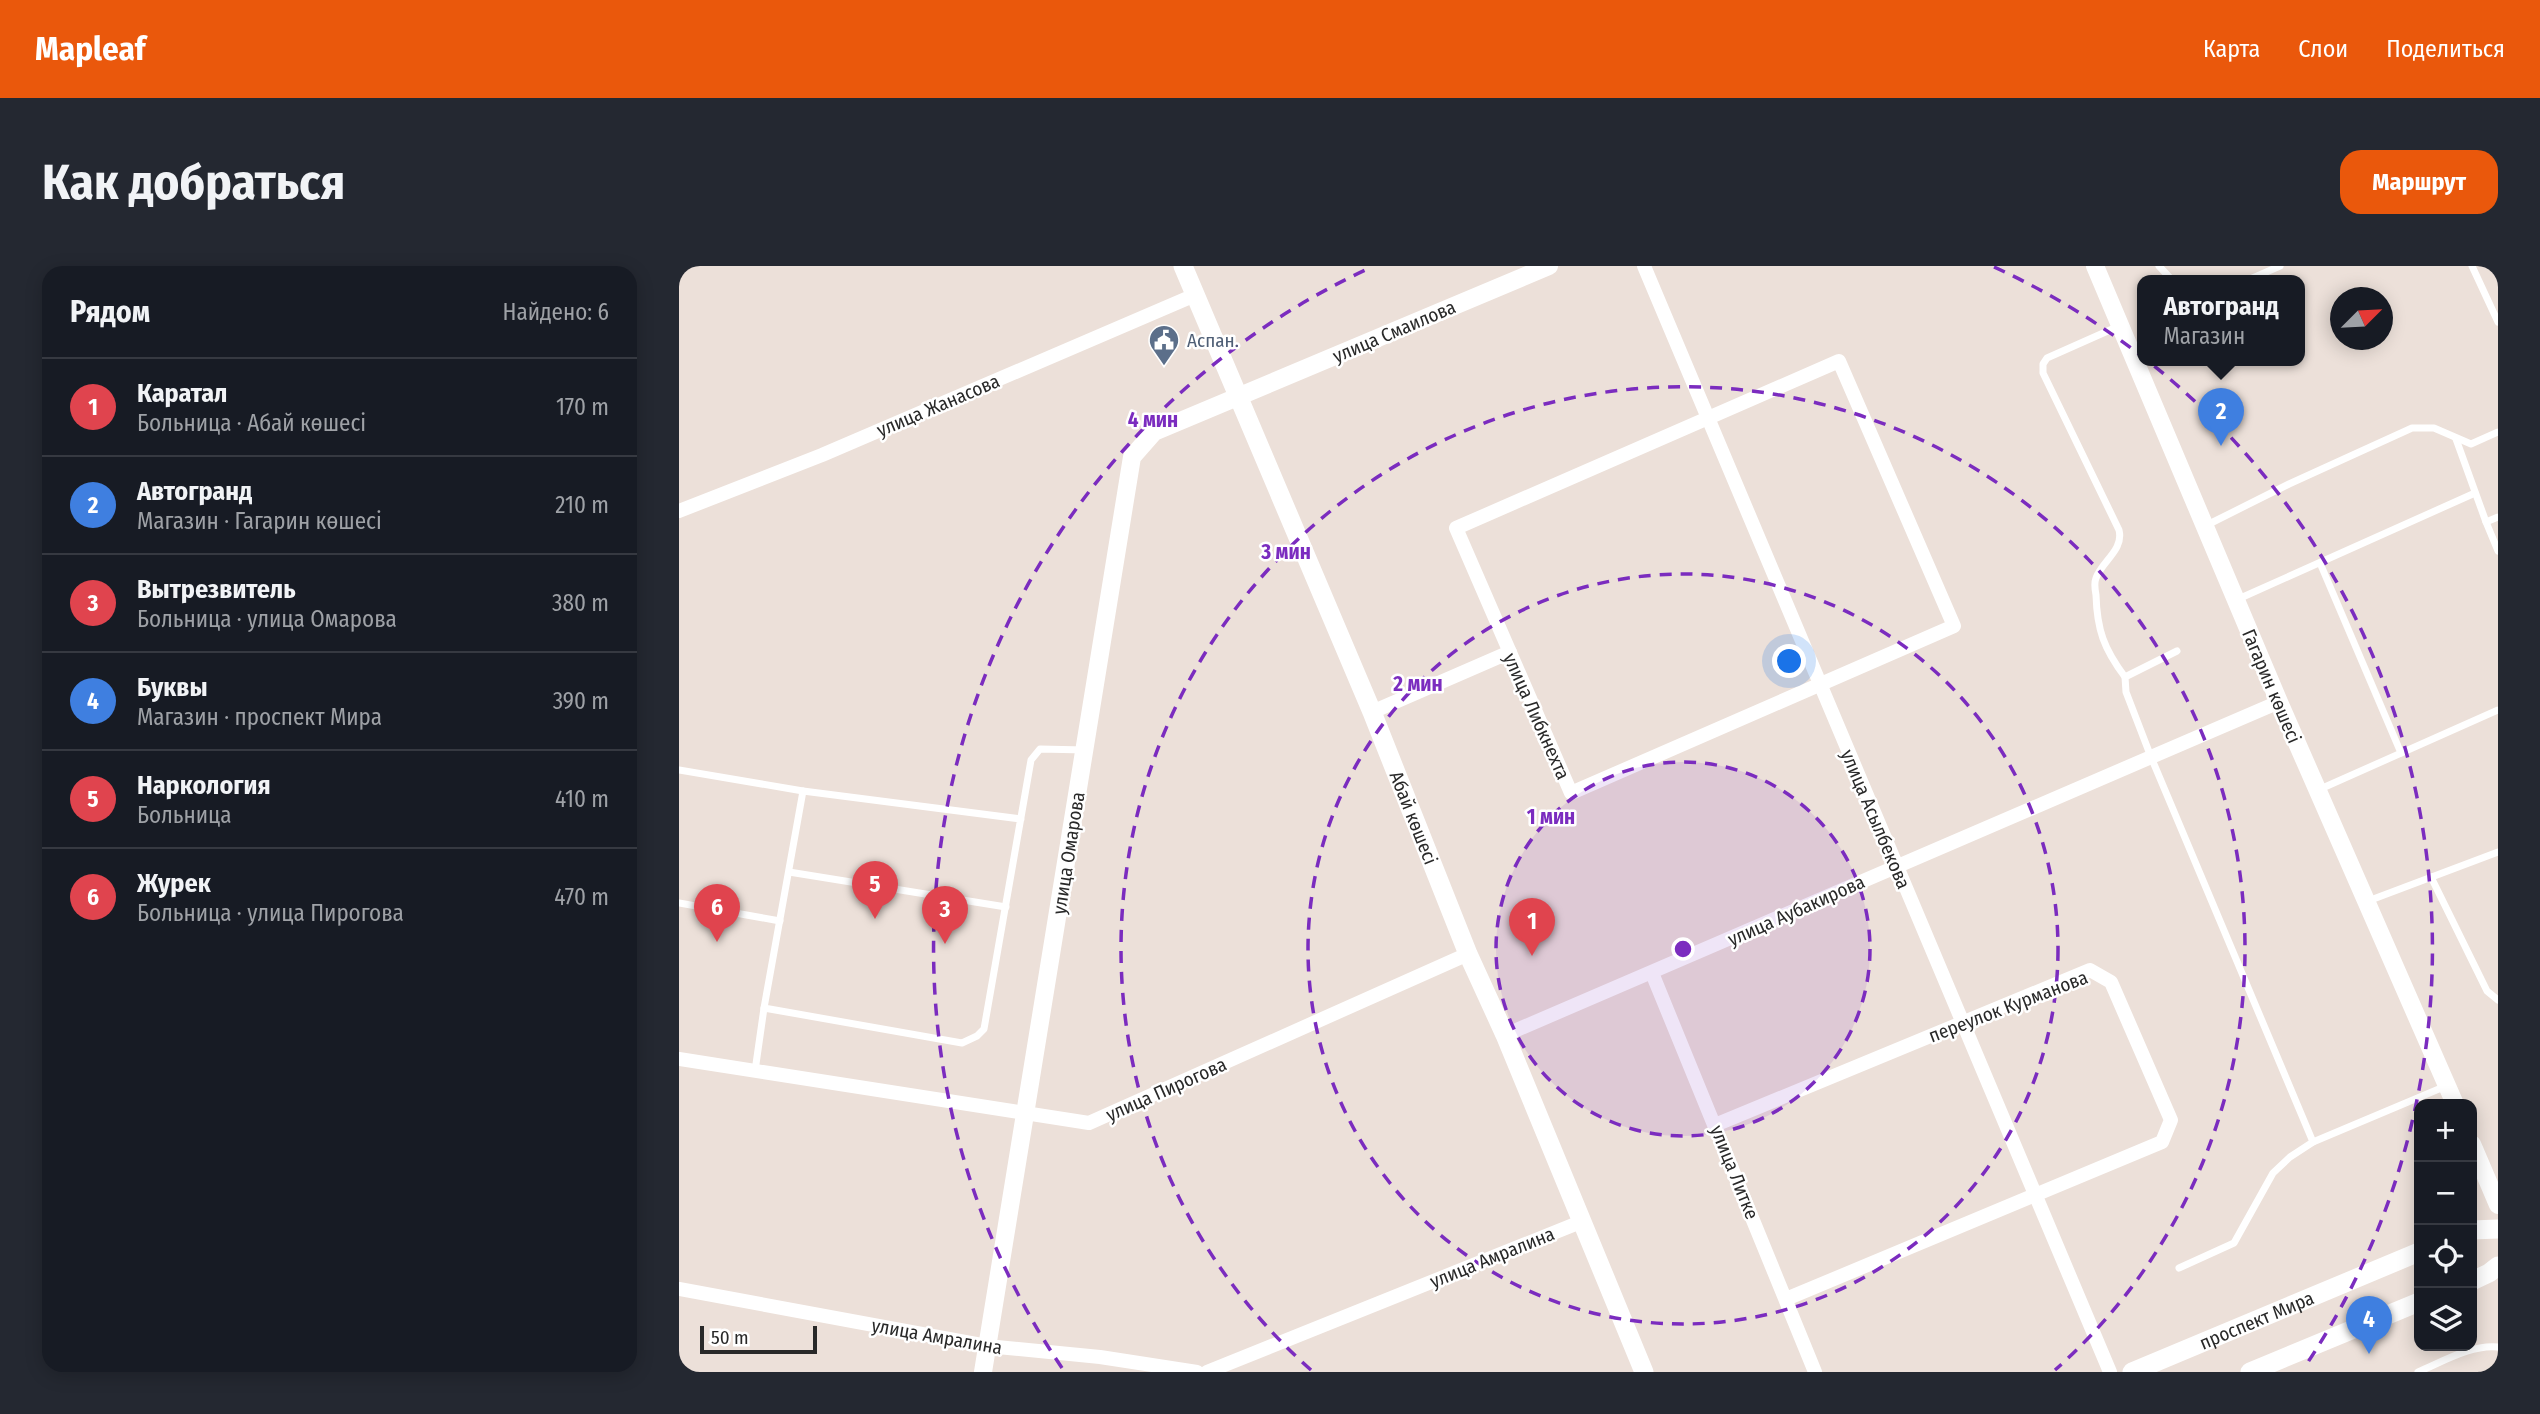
<!DOCTYPE html>
<html lang="ru">
<head>
<meta charset="utf-8">
<style>
	body { margin:0; font-family:"Fira Sans Condensed",sans-serif; background:#242831; color:#f1f3f6 }
	.controls { position:absolute; right:21px; bottom:21px; display:grid; overflow:hidden; border-radius:14px; box-shadow:0 4px 18px #0003 }
	.controls button { width:63px; height:63px; display:grid; place-items:center; padding:0; border:0; border-bottom:2px solid #363941; background:#171b24; color:#f1f3f6; font:35px sans-serif }
	.compass { position:absolute; left:1651px; top:21px; width:63px; height:63px; border-radius:50%; background:#171b24; box-shadow:0 4px 18px #0003; rotate:66deg }
	.scale { position:absolute; left:21px; bottom:18px; width:117px; box-sizing:border-box; padding-left:7px; border:4px solid #292929; border-top:0; font-size:19px; line-height:24px; white-space:nowrap; color:#292929; -webkit-text-stroke:5px #fff; paint-order:stroke }
	.you { position:absolute; left:1111px; top:396px; width:24px; height:24px; margin:-18px; border:5px solid #fff; border-radius:50%; background:#1a73e8; box-shadow:0 0 0 10px #1a73e833 }
	.badge { display:grid; place-items:center; width:46px; height:46px; border-radius:50%; background:#ea580c; color:#fff; font-size:23px; font-weight:700 }
	.pin { position:absolute; translate:-50% -58px; filter:drop-shadow(0 2px 4px #0008) }
	.pin::after { content:''; position:absolute; top:37px; width:24px; height:21px; background:inherit; clip-path:polygon(0 0,100% 0,50% 100%) }
	.popup { position:absolute; left:1458px; top:9px; width:168px; height:91px; box-sizing:border-box; display:grid; place-content:center; border-radius:14px; background:#171b24; filter:drop-shadow(0 2px 5px #0005); font-size:23px; white-space:nowrap; color:#9ea1a6 }
	.popup b { font-size:26px; color:#f1f3f6 }
	.popup::after { content:''; position:absolute; left:50%; top:100%; margin-left:-14px; border:14px solid transparent; border-top-color:#171b24 }
	.list { margin:0; padding:0; list-style:none }
	h2 { display:flex; justify-content:space-between; align-items:center; height:91px; margin:0; padding:0 28px; font-size:30px }
	h2 small { font-size:23px; font-weight:400; color:#9ea1a6 }
	.list li { display:grid; grid-template-columns:46px 1fr auto; gap:21px; align-items:center; box-sizing:border-box; height:98px; padding:0 28px; border-top:2px solid #363941 }
	.list b { display:block; font-size:26px; white-space:nowrap }
	.list p { margin:0; font-size:23px; white-space:nowrap; color:#9ea1a6 }
	.list em { font-size:23px; font-style:normal; color:#9ea1a6 }
	.icon { flex:none; width:38px; height:38px; fill:none; stroke:currentColor; stroke-width:2; stroke-linecap:round; stroke-linejoin:round }
	.map { position:relative; flex:none; width:1819px; height:1106px; overflow:hidden; border-radius:21px }
	header { display:flex; align-items:center; gap:42px; box-sizing:border-box; height:98px; padding:0 35px; background:#ea580c; color:#fff }
	header strong { font-size:33px }
	nav { display:flex; gap:38px; margin-inline-start:auto; font-size:24px }
	.intro { display:flex; align-items:center; justify-content:space-between; box-sizing:border-box; height:168px; padding:0 42px }
	h1 { margin:0; font-size:49px }
	.button { padding:18px 32px; border-radius:21px; background:#ea580c; color:#fff; font-size:24px; font-weight:700 }
	main { display:flex; gap:42px; padding:0 42px }
	aside { flex:1; background:#171b24; border-radius:21px; box-shadow:0 4px 18px #0003 }
	.map>svg:first-child { display:block }
	.lines { fill:none; stroke-linecap:round; stroke-linejoin:round }
	.service { stroke:#fff; stroke-width:7 }
	.minor { stroke:#fff; stroke-width:14 }
	.tertiary { stroke:#fff; stroke-width:18 }
	.secondary { stroke:#fff; stroke-width:19 }
	.ring { fill:none; stroke:#7b2cbf; stroke-width:3.5; stroke-dasharray:12 9 }
	.labels { text-anchor:middle; stroke-width:5; stroke-linejoin:round; paint-order:stroke }
	.street-label { font-size:19px; fill:#292929; stroke:#fff }
	.service-label { font-size:19px; fill:#4e5e75; stroke:#fff; text-anchor:start }
	.centre { fill:#7b2cbf; stroke:#fff; stroke-width:3.5 }
	.ring-label { font-size:21px; text-anchor:middle; font-weight:bold; fill:#7b2cbf; stroke:#fff; stroke-width:5; stroke-linejoin:round; paint-order:stroke }
</style>
</head>
<body>
<header>
<strong>Mapleaf</strong>
<nav><a>Карта</a><a>Слои</a><a>Поделиться</a></nav>
</header>
<div class="intro"><h1>Как добраться</h1><a class="button">Маршрут</a></div>
<main>
<aside>
<h2>Рядом<small>Найдено: 6</small></h2>
<ul class="list">
<li><span class="badge" style="background:#e0444e">1</span><div><b>Каратал</b><p>Больница · Абай көшесі</p></div><em>170 m</em></li>
<li><span class="badge" style="background:#3f7fe0">2</span><div><b>Автогранд</b><p>Магазин · Гагарин көшесі</p></div><em>210 m</em></li>
<li><span class="badge" style="background:#e0444e">3</span><div><b>Вытрезвитель</b><p>Больница · улица Омарова</p></div><em>380 m</em></li>
<li><span class="badge" style="background:#3f7fe0">4</span><div><b>Буквы</b><p>Магазин · проспект Мира</p></div><em>390 m</em></li>
<li><span class="badge" style="background:#e0444e">5</span><div><b>Наркология</b><p>Больница</p></div><em>410 m</em></li>
<li><span class="badge" style="background:#e0444e">6</span><div><b>Журек</b><p>Больница · улица Пирогова</p></div><em>470 m</em></li>
</ul>
</aside>
<div class="map">
<svg width="1819" height="1106" viewBox="0 0 1819 1106">
	<rect width="100%" height="100%" fill="#ece0d9"/>
	<g class="lines">
		<g class="service">
			<polyline points="1480,0 1493,14"/>
			<polyline points="1793,0 1819,56"/>
			<polyline points="1569,14 1601,0"/>
			<path d="M1440,60L1368,92L1364,98V107L1440,264C1445,284 1423,295 1417,312C1415,317 1416,324 1417,329C1418,364 1425,383 1446,411"/>
			<polyline points="1777,173 1807,256"/>
			<polyline points="1819,251 1807,256 1819,285"/>
			<polyline points="1526,260 1610,218 1733,162 1755,162 1792,178 1819,166"/>
			<polyline points="1641,297 1722,487"/>
			<polyline points="1557,334 1796,227"/>
			<polyline points="1498,385 1446,411 1447,426 1472,491 1634,876"/>
			<polyline points="0,504 124,525"/>
			<polyline points="1639,524 1819,444"/>
			<polyline points="342,553 124,525 85,742 283,777 298,770 305,763 352,494 361,483 406,484"/>
			<polyline points="110,606 327,641"/>
			<polyline points="1752,611 1808,725 1819,734"/>
			<polyline points="1689,635 1819,586"/>
			<polyline points="0,637 101,655"/>
			<polyline points="76,805 85,742"/>
			<polyline points="1500,1002 1555,977 1594,907 1611,891 1634,876 1767,820"/>
			<path d="M1739,1106C1763,1096 1793,1078 1819,1081"/>
		</g>
		<g class="minor">
			<polyline points="965,0 1431,1106"/>
			<polygon points="1160,95 1275,360 892,527 777,262"/>
			<polyline points="0,245 143,189 516,29"/>
			<polyline points="693,446 831,386"/>
			<polyline points="973,707 1136,1106"/>
			<polyline points="826,769 1600,436"/>
			<polyline points="0,793 410,857 789,688"/>
			<polyline points="1036,859 1411,704 1432,716 1492,854 1483,876 1107,1033"/>
			<polyline points="0,1023 308,1080 421,1091 518,1106"/>
			<polyline points="528,1106 904,955"/>
		</g>
		<g class="tertiary">
			<polyline points="1416,0 1600,436 1776,838"/>
			<polyline points="1793,878 1819,939"/>
			<polyline points="304,1106 453,191 475,166 870,0"/>
		</g>
		<g class="secondary">
			<path id="s1" d="M504,0L693,446L789,688L826,769L965,1106"/>
			<polyline points="1793,964 1819,963"/>
			<polyline points="1793,1015 1810,1007 1819,1000"/>
			<path id="s2" d="M1453,1106L1740,986"/>
			<polyline points="1571,1106 1740,1036"/>
		</g>
	</g>
	<circle cx="1004" cy="683" r="187" fill="#7b2cbf" fill-opacity=".12"/>
	<g class="ring">
		<circle cx="1004" cy="683" r="187"/>
		<circle cx="1004" cy="683" r="375"/>
		<path d="M632 1104A562 562 0 1 1 1376 1104"/>
		<path d="M383 1102A749 749 0 0 1 693 1M1315 1A749 749 0 0 1 1625 1102"/>
	</g>
	<defs>
		<g id="civic-pin" transform="scale(1.575)"><path d="M0 17L-7.5 6A9.5 9.5 0 1 1 7.5 6Z" fill="#5c6f8a" stroke="#fff"/><path d="M-.6-6.5H3V-4.5H.6V-3L4-1V1h2V6H-6V1h2V-1L-.6-3ZM-1.2 2.5V6h2.4V2.5Z" fill="#fff"/></g>
	</defs>
	<g fill-rule="evenodd">
		<use href="#civic-pin" x="485" y="74"/>
	</g>
	<g class="labels">
		<g class="street-label">
			<text transform="translate(715 65) rotate(-23)" y="7">улица Смаилова</text>
			<text transform="translate(259 139) rotate(-23)" y="7">улица Жанасова</text>
			<text transform="translate(1593 420) rotate(67)" y="7">Гагарин көшесі</text>
			<text transform="translate(858 450) rotate(66)" y="7">улица Либкнехта</text>
			<text dy="7" stroke="none"><textPath href="#s1" startOffset="598">Абай көшесі</textPath></text>
			<text transform="translate(1197 553) rotate(67)" y="7">улица Асылбекова</text>
			<text transform="translate(389 587) rotate(-81)" y="7">улица Омарова</text>
			<text transform="translate(1117 644) rotate(-24)" y="7">улица Аубакирова</text>
			<text transform="translate(1329 740) rotate(-21)" y="7">переулок Курманова</text>
			<text transform="translate(487 823) rotate(-24)" y="7">улица Пирогова</text>
			<text transform="translate(1056 906) rotate(68)" y="7">улица Литке</text>
			<text transform="translate(813 991) rotate(-22)" y="7">улица Амралина</text>
			<text dy="7" stroke="none"><textPath href="#s2" startOffset="135">проспект Мира</textPath></text>
			<text transform="translate(258 1070) rotate(10)" y="7">улица Амралина</text>
		</g>
		<g class="service-label">
			<text x="508" y="81">Аспан.</text>
		</g>
	</g>
	<circle cx="1004" cy="683" r="10" class="centre"/>
	<g class="ring-label">
		<text x="474" y="161">4 мин</text>
		<text x="607" y="293">3 мин</text>
		<text x="739" y="425">2 мин</text>
		<text x="872" y="558">1 мин</text>
	</g>
</svg>
<div class="controls">
<button>+</button>
<button>−</button>
<button><svg class="icon" aria-label="locate" viewBox="0 0 24 24"><circle cx="12" cy="12" r="6"/><path d="M12 2v4M12 18v4M2 12h4M18 12h4"/></svg></button>
<button><svg class="icon" aria-label="layers" viewBox="0 0 24 24"><path d="M12 4l9 5-9 5-9-5zM3 14l9 5 9-5"/></svg></button>
</div>
<svg class="compass" viewBox="-18 -18 36 36"><path d="M0-13l5 13h-10z" fill="#e53935"/><path d="M0 13l5-13h-10z" fill="#9ea1a6"/></svg>
<div class="scale">50 m</div>
<div class="you"></div>
<div class="pin badge" style="left:853px;top:690px;background:#e0444e">1</div>
<div class="pin badge" style="left:1542px;top:180px;background:#3f7fe0">2</div>
<div class="popup"><b>Автогранд</b>Магазин</div>
<div class="pin badge" style="left:266px;top:678px;background:#e0444e">3</div>
<div class="pin badge" style="left:1690px;top:1088px;background:#3f7fe0">4</div>
<div class="pin badge" style="left:196px;top:653px;background:#e0444e">5</div>
<div class="pin badge" style="left:38px;top:676px;background:#e0444e">6</div>
</div>
</main>
</body>
</html>
